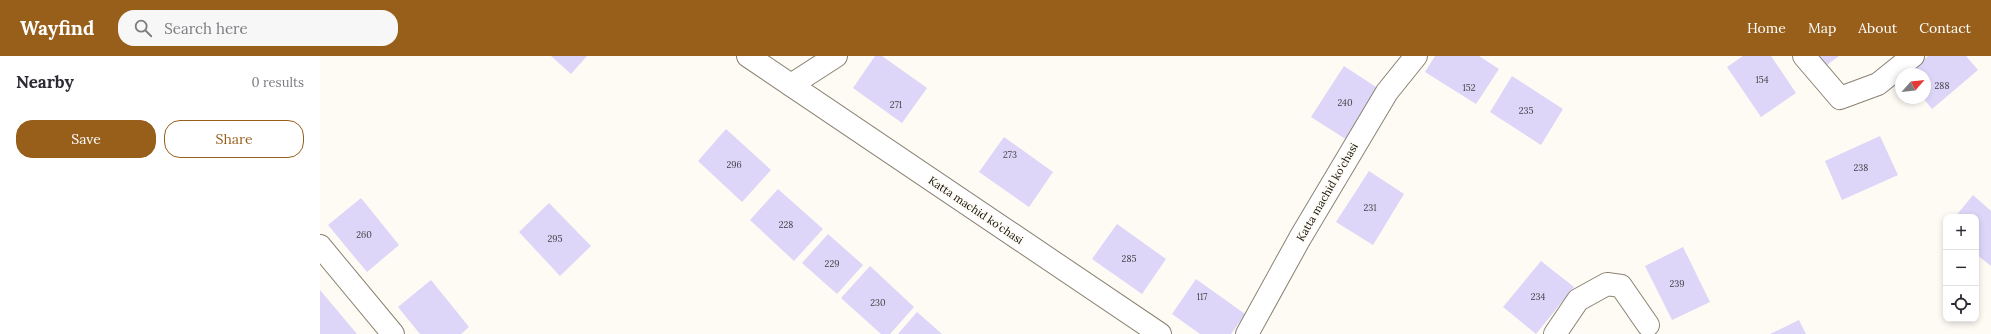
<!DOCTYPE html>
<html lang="en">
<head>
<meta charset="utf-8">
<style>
	body { margin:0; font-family:Lora,serif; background:#f7f7f7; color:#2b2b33 }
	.controls { position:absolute; right:12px; bottom:12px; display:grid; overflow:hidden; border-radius:8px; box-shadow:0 2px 6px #0003 }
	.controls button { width:36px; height:36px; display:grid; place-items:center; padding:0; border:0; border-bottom:1px solid #e1e1e2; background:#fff; color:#2b2b33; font:20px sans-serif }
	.compass { position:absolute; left:1575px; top:12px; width:36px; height:36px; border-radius:50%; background:#fff; box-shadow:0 2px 6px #0003; rotate:63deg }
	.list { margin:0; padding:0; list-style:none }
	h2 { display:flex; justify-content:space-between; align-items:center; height:52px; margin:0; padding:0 16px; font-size:17px }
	h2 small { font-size:13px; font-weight:400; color:#7c7c81 }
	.actions { display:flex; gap:8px; padding:12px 16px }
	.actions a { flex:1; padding:9px 0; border:1px solid #985f1b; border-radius:16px; text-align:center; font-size:14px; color:#985f1b }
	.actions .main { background:#985f1b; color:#fff }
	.icon { flex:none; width:22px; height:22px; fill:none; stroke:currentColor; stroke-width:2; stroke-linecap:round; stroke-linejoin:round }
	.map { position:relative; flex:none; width:1671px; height:278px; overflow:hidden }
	header { display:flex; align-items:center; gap:24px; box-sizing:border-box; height:56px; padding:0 20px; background:#985f1b; color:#fff }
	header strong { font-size:19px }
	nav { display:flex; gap:22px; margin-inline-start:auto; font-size:14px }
	.search { width:280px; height:36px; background:#f7f7f7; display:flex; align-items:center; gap:10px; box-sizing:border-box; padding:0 14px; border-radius:16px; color:#7c7c81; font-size:15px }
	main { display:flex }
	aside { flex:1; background:#fff }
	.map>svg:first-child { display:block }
	.building { fill:#ded6f8 }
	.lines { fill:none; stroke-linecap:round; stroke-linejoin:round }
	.minor-casing { stroke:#8a8273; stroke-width:24 }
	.minor { stroke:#fff; stroke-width:22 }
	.labels { text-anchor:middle; stroke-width:3.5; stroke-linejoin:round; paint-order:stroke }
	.number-label { font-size:9px; fill:#433f44 }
	.street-label { font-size:11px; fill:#0f0d08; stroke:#fefaf4 }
</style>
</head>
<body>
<header>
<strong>Wayfind</strong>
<div class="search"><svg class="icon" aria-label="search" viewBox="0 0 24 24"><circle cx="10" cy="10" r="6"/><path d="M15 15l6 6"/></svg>Search here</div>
<nav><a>Home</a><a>Map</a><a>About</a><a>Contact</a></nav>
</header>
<main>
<aside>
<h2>Nearby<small>0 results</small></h2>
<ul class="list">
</ul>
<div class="actions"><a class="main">Save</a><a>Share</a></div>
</aside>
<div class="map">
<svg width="1671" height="278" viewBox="0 0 1671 278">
	<rect width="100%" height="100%" fill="#fefaf4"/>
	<g class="building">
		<polygon points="231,0 267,0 251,18"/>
		<polygon points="555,0 562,0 607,32 582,67 533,32"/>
		<polygon points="1115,0 1159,0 1179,13 1156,48 1105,16"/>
		<polygon points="1423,0 1451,0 1476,37 1441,61 1407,11"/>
		<polygon points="1500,0 1519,0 1507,9"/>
		<polygon points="1608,0 1646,0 1658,14 1612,53 1603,42 1605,42 1605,18 1587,18"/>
		<polygon points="1024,10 1059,33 1027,84 991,61"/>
		<polygon points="1192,20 1243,53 1221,89 1170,56"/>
		<polygon points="406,73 451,114 422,146 378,105"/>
		<polygon points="1560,80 1578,119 1522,144 1505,105"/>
		<polygon points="684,81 733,116 709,151 659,116"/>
		<polygon points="1049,115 1084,138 1053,189 1016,166"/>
		<polygon points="458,133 503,173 474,205 430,164"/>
		<polygon points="1653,139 1671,155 1671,210 1656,198 1656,161 1635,161"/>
		<polygon points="41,142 79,189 47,216 8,169"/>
		<polygon points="229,147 271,190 240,220 199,176"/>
		<polygon points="797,168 846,203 822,238 772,203"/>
		<polygon points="508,178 543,209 517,238 482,207"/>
		<polygon points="1363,191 1390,246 1352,264 1325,210"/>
		<polygon points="1221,205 1254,231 1216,278 1183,251"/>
		<polygon points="550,210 594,251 570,278 561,278 521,242"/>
		<polygon points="876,223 925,258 911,278 880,278 852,258"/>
		<polygon points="111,224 149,271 141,278 100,278 78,251"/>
		<polygon points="0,234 37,278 0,278"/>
		<polygon points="597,256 622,278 578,278"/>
		<polygon points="1479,264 1486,278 1450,278"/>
	</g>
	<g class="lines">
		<g class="minor-casing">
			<g id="minor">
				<polyline points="428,0 840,278"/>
				<polyline points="1484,0 1520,42 1558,28 1593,0"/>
				<polyline points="471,29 516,0"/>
				<polyline points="0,190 73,278"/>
				<polyline points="927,278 980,182 1067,36 1096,0"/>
				<polyline points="1235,278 1258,244 1287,228 1301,230 1328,269"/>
			</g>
		</g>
		<use href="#minor" class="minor"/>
	</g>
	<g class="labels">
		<g class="number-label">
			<text x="1442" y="27">154</text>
			<text x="1622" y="33">288</text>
			<text x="1149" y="35">152</text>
			<text x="1025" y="50">240</text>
			<text x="576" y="52">271</text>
			<text x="1206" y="58">235</text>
			<text x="690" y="102">273</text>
			<text x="414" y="112">296</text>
			<text x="1541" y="115">238</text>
			<text x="1050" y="155">231</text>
			<text x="466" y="172">228</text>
			<text x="44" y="182">260</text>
			<text x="235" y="186">295</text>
			<text x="809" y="206">285</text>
			<text x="512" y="211">229</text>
			<text x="1357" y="231">239</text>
			<text x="882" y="244">117</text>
			<text x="1218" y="244">234</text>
			<text x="558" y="250">230</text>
		</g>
		<g class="street-label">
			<text transform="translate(1007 136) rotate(-60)" y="4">Katta machid ko'chasi</text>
			<text transform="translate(656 154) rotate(34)" y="4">Katta machid ko'chasi</text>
		</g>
	</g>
</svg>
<div class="controls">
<button>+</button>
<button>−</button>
<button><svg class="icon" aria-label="locate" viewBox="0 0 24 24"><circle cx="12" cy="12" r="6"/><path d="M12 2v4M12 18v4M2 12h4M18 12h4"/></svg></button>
</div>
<svg class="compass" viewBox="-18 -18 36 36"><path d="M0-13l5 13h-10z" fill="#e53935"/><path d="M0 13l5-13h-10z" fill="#7c7c81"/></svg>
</div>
</main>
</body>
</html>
